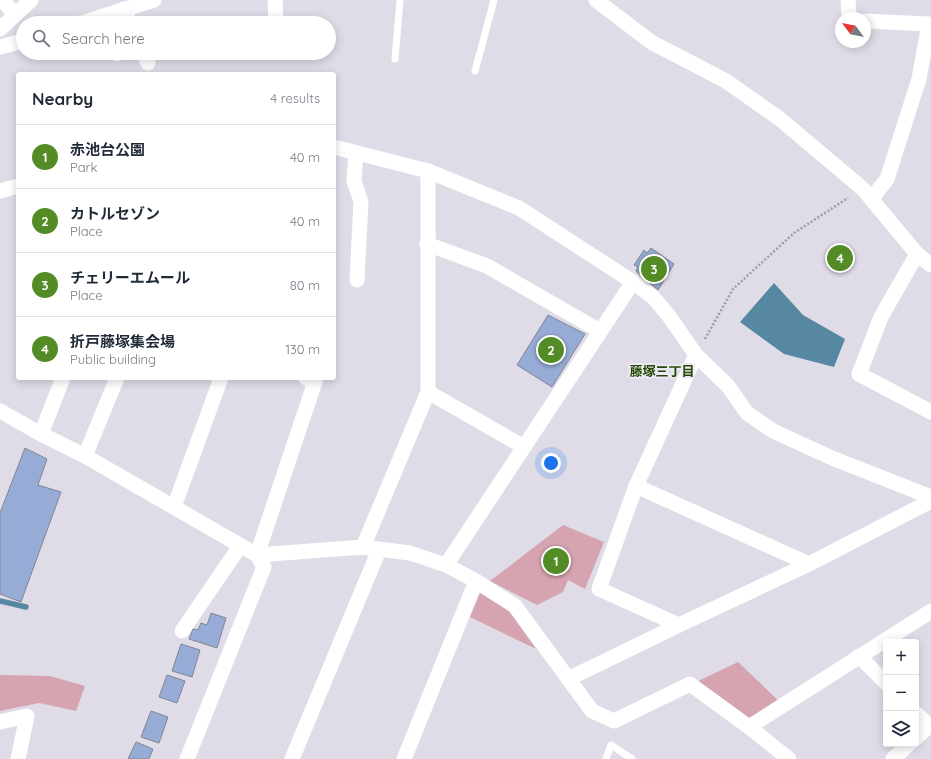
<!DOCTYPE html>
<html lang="en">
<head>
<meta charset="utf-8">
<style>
	body { margin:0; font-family:Quicksand,"Noto Sans JP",sans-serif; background:#f2f2f3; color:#1f2937 }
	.controls { position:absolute; right:12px; bottom:12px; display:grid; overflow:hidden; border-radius:4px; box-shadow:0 2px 10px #0003 }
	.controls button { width:36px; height:36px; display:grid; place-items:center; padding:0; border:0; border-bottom:1px solid #e0e1e3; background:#fff; color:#1f2937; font:20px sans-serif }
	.compass { position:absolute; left:835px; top:12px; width:36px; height:36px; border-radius:50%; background:#fff; box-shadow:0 2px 10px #0003; rotate:302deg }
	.you { position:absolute; left:551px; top:463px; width:14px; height:14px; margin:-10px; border:3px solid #fff; border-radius:50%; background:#1a73e8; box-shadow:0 0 0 6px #1a73e833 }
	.badge { display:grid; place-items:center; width:26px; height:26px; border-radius:50%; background:#538b27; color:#fff; font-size:13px; font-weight:700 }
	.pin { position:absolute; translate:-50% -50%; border:2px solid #fff; box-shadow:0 1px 4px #0006 }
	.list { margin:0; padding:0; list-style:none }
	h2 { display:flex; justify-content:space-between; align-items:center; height:52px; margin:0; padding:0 16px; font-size:17px }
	h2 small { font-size:13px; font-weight:400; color:#747a83 }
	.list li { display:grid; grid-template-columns:26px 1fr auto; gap:12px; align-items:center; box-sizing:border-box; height:64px; padding:0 16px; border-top:1px solid #e0e1e3 }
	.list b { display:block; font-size:15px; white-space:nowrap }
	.list p { margin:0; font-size:13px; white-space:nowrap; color:#747a83 }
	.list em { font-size:13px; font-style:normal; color:#747a83 }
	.icon { flex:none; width:22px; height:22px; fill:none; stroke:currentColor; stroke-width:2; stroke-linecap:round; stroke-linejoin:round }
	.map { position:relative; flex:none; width:931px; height:759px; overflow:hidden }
	.search { position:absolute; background:#fff; box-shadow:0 2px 10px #0003; left:16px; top:16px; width:320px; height:44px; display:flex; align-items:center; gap:10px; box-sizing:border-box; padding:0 14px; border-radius:22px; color:#747a83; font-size:15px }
	.panel { position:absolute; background:#fff; box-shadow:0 2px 10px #0003; left:16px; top:72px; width:320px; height:308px; border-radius:4px }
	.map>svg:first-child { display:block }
	.green { fill:#d6a4b1 }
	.water { fill:#5688a1 }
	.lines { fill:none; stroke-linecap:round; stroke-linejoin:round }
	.stream { stroke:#5688a1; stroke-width:5.5 }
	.building { fill:#96abd5; stroke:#818690 }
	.path { stroke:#9e9ca5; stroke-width:2.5; stroke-dasharray:2 2; stroke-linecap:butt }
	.lane { stroke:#fff; stroke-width:7 }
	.street { stroke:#fff; stroke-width:15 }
	.labels { text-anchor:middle; stroke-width:4; stroke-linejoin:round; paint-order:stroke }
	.neighbourhood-label { font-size:13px; font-weight:bold; fill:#254804; stroke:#ece9f5 }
</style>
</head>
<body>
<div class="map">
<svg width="931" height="759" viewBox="0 0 931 759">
	<rect width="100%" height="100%" fill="#dfdce8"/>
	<g class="green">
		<polygon points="563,525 604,542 585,589 568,580 563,592 537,605 490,581"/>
		<polygon points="480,593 509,611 536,649 470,617"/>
		<polygon points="738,662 781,703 749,723 694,683"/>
		<polygon points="0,675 50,676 85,686 76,711 39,703 0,711"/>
	</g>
	<polygon class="water" points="774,283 803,315 845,339 834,367 784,354 740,322"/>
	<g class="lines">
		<polyline class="stream" points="0,601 26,607"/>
	</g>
	<g class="building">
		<polygon points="651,248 674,264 658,290 636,271 638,267 634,265 644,250 647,253"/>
		<polygon points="548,315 585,334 552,387 517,365"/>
		<polygon points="25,448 47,459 38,485 61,492 21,602 0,594 0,513"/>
		<polygon points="211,613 226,618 217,648 189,639 193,629 198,630 201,623 207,625"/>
		<polygon points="181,644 200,650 192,677 172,671"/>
		<polygon points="167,675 185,681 177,703 159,697"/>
		<polygon points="151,711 168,717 159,743 141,737"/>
		<polygon points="136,742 153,749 149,759 128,759"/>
	</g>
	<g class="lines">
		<polyline class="path" points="705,339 733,289 794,233 848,198"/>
		<g class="lane">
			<polyline points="395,59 400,0"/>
			<polyline points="475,71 494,0"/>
			<polyline points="606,759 611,745 632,759"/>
		</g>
		<g class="street">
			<polyline points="2,0 15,14"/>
			<polyline points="275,0 276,23"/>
			<polyline points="596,0 651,42 726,81 780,119 863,189 917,254 931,265"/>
			<polyline points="848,0 849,15 852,18"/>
			<polyline points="124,9 130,23"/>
			<polyline points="865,21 929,24 919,79 887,179 872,198"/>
			<polyline points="82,23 154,0"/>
			<polyline points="0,29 31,0"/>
			<polyline points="0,47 23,41"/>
			<polyline points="143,53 148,63"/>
			<polyline points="117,54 120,53"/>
			<polyline points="334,147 428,171 519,208 633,282 653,297 669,316 696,355 728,386 747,413 773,431 832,458 931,497"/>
			<polyline points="356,153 354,181 361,202 357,280"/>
			<polyline points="0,191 18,186"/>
			<polyline points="427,244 487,266 600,331"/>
			<polyline points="917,254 881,317 859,374 931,412"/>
			<polyline points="696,355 636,486 599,589 679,625 809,564 931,501"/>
			<polyline points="428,392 524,447"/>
			<polyline points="0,411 41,434 85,456 257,555 363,547 410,553 446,565 476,581 515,606 592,711 614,721 690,684 749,727 789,759"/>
			<polyline points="41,434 63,378"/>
			<polyline points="85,456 117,378"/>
			<polyline points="636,486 809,564"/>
			<polyline points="174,507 221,378"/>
			<polyline points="363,547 428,392 428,171"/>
			<polyline points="446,565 633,282"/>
			<polyline points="182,631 240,546"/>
			<polyline points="859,656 886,683"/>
			<polyline points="568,679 679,625"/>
			<polyline points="916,713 929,726 916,738"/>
			<polyline points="0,722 27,716 18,759"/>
			<polyline points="749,727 931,611"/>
			<polyline points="187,759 264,567 257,555 315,382 306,378"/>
			<polyline points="292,759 379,550"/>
			<polyline points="404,759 476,581"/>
			<polyline points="893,759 909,744"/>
		</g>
	</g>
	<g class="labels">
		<g class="neighbourhood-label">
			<text x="662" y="376">藤塚三丁目</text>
		</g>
	</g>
</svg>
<div class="controls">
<button>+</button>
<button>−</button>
<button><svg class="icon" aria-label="layers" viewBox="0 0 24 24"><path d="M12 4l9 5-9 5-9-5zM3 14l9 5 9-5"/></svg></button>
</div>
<svg class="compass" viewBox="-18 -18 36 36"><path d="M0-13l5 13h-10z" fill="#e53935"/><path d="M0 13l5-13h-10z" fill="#747a83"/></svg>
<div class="you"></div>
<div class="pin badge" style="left:556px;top:561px">1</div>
<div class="pin badge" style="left:551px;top:350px">2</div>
<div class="pin badge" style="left:654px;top:269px">3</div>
<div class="pin badge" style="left:840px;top:258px">4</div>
<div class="search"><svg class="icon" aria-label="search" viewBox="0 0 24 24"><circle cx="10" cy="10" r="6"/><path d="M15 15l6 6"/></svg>Search here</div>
<section class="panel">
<h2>Nearby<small>4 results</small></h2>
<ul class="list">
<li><span class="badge">1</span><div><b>赤池台公園</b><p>Park</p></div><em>40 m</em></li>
<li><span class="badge">2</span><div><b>カトルセゾン</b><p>Place</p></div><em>40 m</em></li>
<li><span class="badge">3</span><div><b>チェリーエムール</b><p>Place</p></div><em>80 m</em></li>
<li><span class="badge">4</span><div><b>折戸藤塚集会場</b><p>Public building</p></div><em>130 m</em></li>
</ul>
</section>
</div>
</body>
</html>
